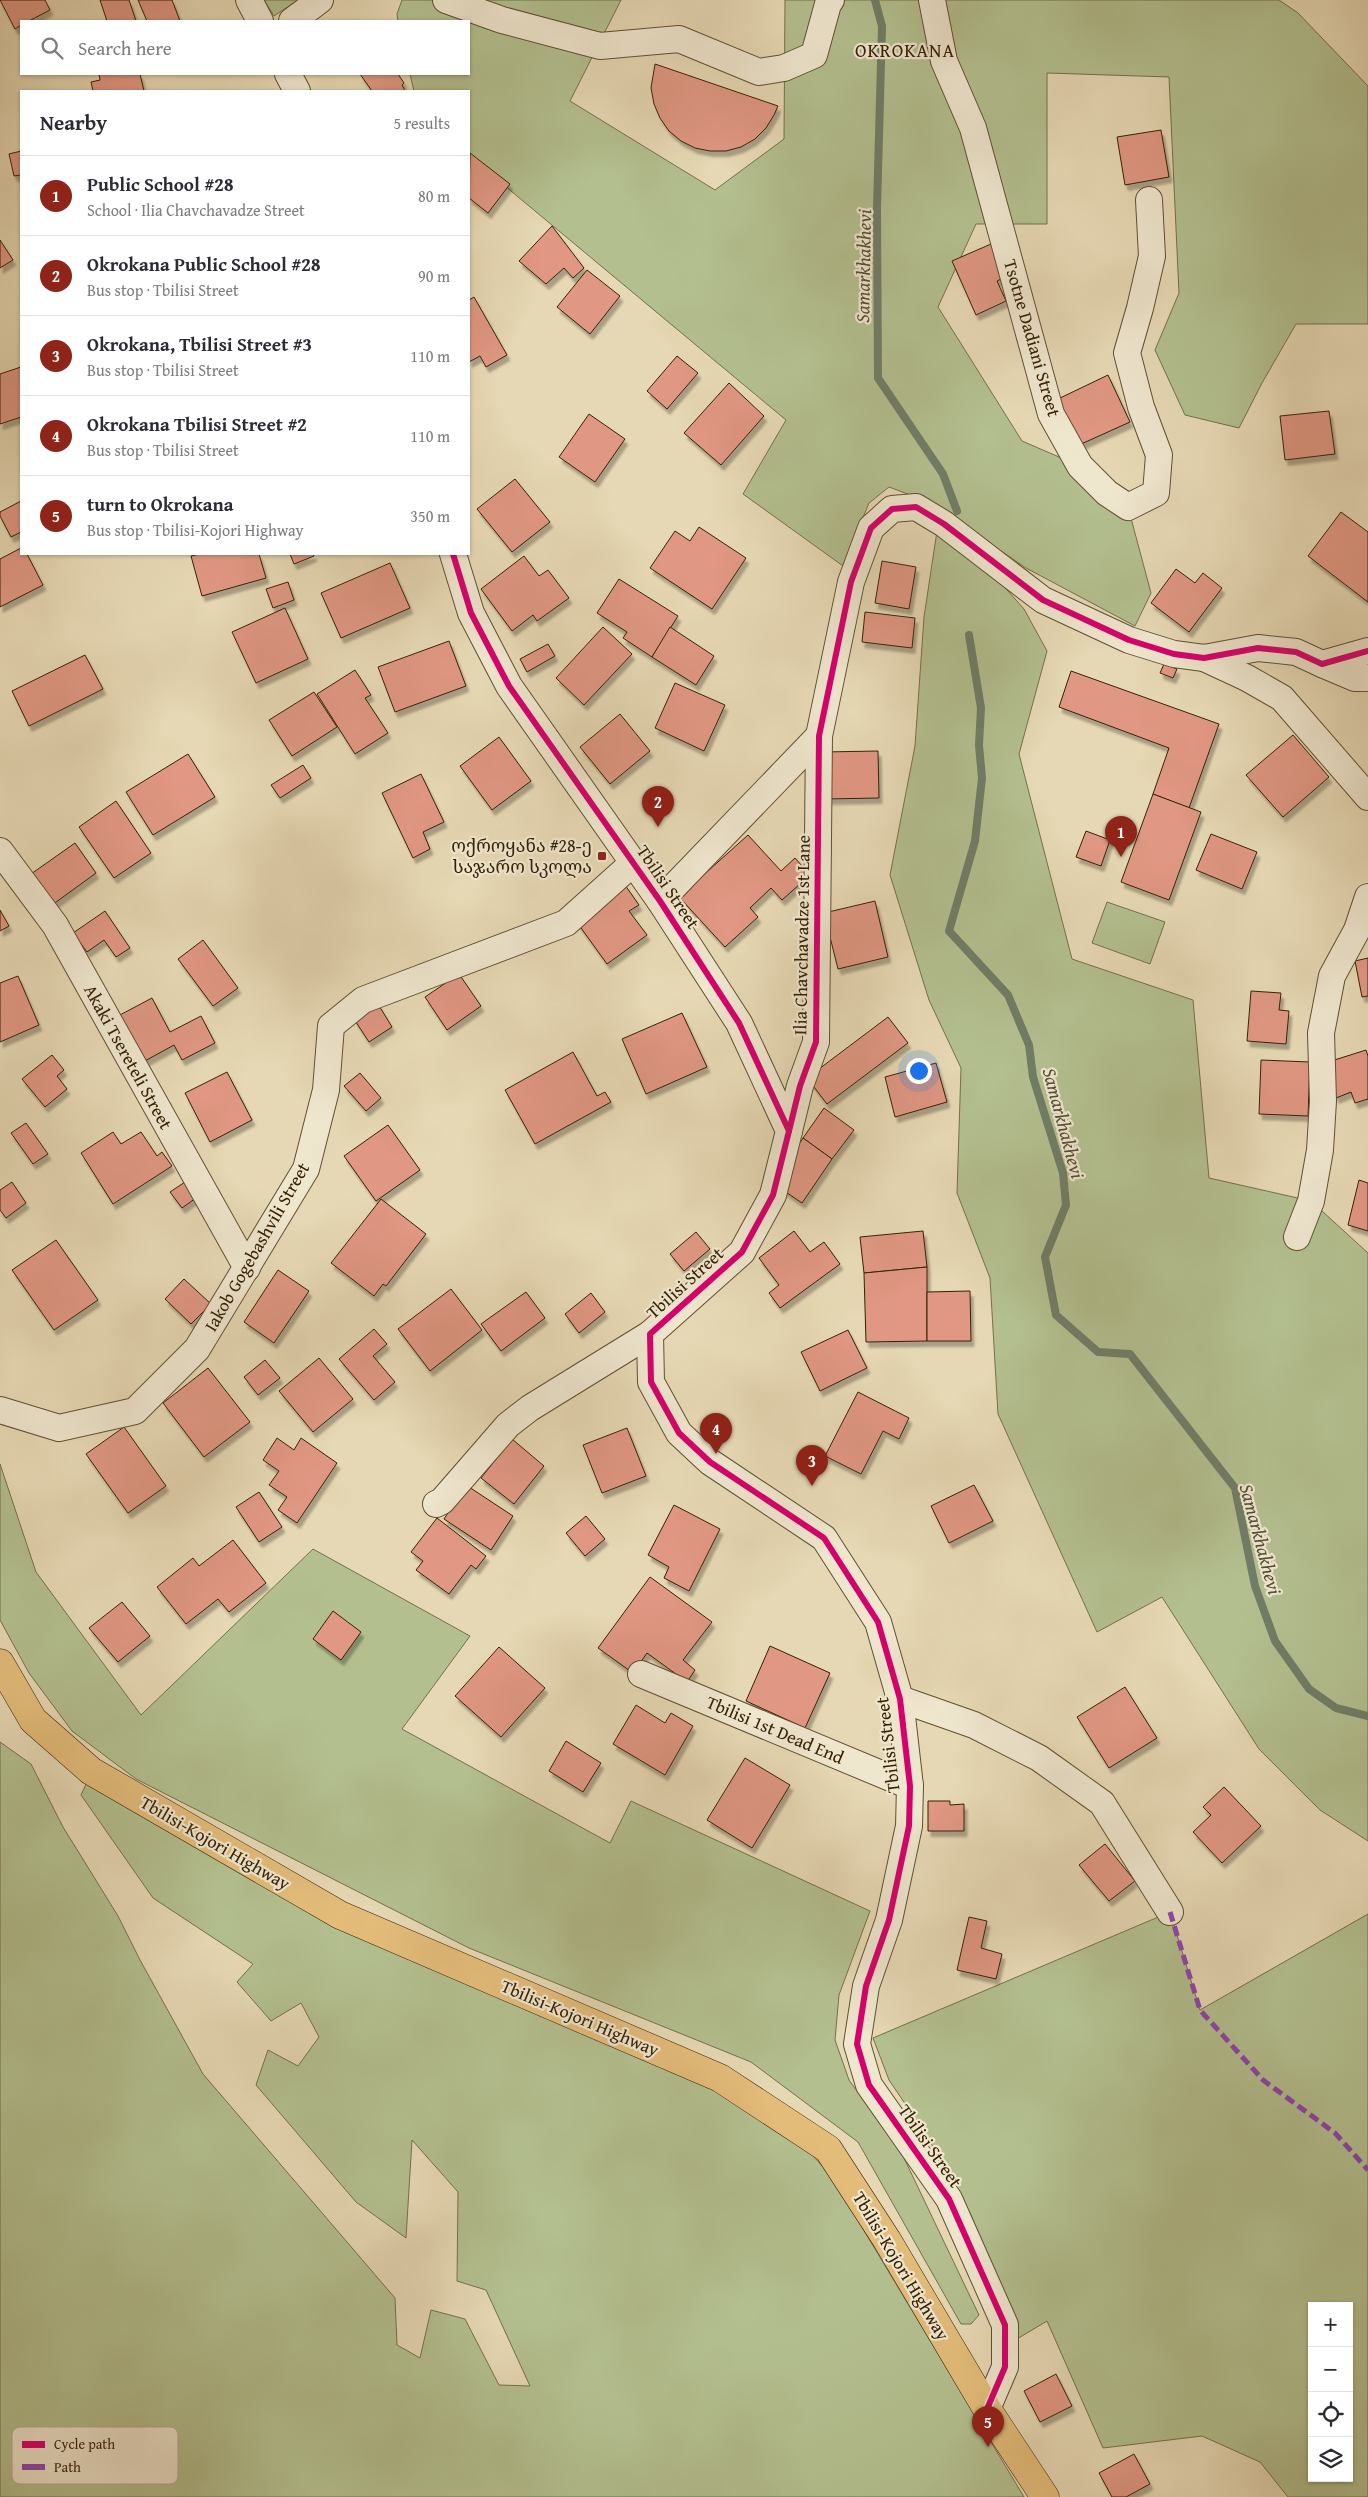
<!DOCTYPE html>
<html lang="en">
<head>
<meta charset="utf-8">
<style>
	body { margin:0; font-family:"Gentium Book Plus","Noto Serif Georgian",serif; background:#f7f7f7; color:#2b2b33 }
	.controls { position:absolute; right:15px; bottom:15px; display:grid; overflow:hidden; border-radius:0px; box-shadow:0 1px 4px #0004 }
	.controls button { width:45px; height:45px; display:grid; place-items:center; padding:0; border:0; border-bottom:1px solid #e1e1e2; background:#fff; color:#2b2b33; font:25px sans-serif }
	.you { position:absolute; left:918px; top:1070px; width:18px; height:18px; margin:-12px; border:4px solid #fff; border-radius:50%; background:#1a73e8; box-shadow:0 0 0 8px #1a73e833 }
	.badge { display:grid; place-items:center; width:32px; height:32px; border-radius:50%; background:#8f2418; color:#fff; font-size:16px; font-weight:700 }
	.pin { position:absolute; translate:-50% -41px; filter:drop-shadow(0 1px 2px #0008) }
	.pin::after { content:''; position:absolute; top:26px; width:18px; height:15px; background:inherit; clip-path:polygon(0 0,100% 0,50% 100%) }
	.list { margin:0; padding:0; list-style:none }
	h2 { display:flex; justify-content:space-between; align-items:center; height:65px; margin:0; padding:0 20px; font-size:21px }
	h2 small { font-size:16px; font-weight:400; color:#7c7c81 }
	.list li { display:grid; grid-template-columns:32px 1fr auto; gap:15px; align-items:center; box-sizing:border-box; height:80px; padding:0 20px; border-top:1px solid #e1e1e2 }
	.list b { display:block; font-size:19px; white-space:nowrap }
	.list p { margin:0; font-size:16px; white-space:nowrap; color:#7c7c81 }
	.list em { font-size:16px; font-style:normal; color:#7c7c81 }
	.icon { flex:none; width:28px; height:28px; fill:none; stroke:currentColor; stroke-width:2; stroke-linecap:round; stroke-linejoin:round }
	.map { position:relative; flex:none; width:1368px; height:2497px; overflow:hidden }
	.search { position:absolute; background:#fff; box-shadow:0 1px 4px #0004; left:20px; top:20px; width:450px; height:55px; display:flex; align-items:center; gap:12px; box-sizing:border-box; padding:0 18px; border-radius:0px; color:#7c7c81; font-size:19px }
	.panel { position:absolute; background:#fff; box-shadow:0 1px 4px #0004; left:20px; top:90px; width:450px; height:465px; border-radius:0px }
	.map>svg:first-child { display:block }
	.green { fill:#b3bf8f; stroke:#74704a; fill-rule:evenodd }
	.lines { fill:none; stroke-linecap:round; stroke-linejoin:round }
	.stream { stroke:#707d67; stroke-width:8 }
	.building { fill:#e09783; stroke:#362105; filter:url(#shadow) }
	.minor-casing { stroke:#624f31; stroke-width:28 }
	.major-casing { stroke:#362105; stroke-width:29 }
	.minor { stroke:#efe6ce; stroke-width:26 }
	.major { stroke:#e3bc7a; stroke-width:28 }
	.quiet { stroke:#8e44ad; stroke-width:5; stroke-dasharray:10 5; stroke-linecap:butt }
	.cycleway-casing { stroke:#efe6ce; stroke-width:9 }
	.cycleway { stroke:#d6006c; stroke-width:6 }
	.poi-dot { fill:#8f2418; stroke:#efe6ce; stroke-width:2 }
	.labels { text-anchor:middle; stroke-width:4.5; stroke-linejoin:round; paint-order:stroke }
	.street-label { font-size:18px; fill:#362105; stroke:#efe6ce }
	.poi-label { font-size:18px; fill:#362105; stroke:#efe6ce; text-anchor:end }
	.neighbourhood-label { font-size:19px; letter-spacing:1px; fill:#362105; stroke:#efe6ce }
	.water-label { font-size:19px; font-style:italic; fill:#534f36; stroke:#efe6ce }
	.key { fill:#efe6ce; stroke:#b8ab92; stroke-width:1 }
	.key-label { font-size:14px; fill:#362105 }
</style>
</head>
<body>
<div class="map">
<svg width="1368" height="2497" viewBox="0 0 1368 2497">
	<defs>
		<filter id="shadow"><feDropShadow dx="3" dy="5.5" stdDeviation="1" flood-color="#0004"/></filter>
	</defs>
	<rect width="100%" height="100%" fill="#e6d8b4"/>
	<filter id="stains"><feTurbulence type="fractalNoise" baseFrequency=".004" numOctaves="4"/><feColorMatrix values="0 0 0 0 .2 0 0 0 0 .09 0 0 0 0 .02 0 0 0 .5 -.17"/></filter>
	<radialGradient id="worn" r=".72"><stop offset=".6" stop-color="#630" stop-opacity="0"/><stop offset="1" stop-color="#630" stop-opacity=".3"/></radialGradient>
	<g class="green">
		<polygon points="264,0 298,0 274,16"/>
		<polygon points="402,0 621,0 570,101 715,190 784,139 785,0 1279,0 1298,13 1368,86 1368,324 1296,324 1262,383 1239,428 1185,415 1155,350 1179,293 1169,77 1047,73 1047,224 976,224 938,307 1022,441 1080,466 1128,507 1151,593 1135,626 1026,568 929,502 889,487 869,503 843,566 743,494 786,420 469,156 469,91 414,91 410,74 469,74 469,21 398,21 397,14"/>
		<polygon points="937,531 991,572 1024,609 1047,651 1019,754 1072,959 1193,1000 1209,1178 1311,1201 1368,1253 1368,1841 1320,1810 1259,1749 1162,1597 1097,1632 998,1414 990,1278 957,1193 961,1068 929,1000 890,875 915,746 924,617"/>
		<polygon points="1107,902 1165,922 1150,964 1092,943"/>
		<polygon points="0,1464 36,1572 141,1715 313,1549 470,1636 402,1729 610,1843 631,1801 870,1911 839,1995 835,2040 849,2080 903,2156 979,2315 971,2324 961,2324 858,2142 751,2062 469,1948 136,1779 72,1731 29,1673 0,1620"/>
		<polygon points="0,1742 31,1764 63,1827 118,1916 140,1960 203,2074 395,2298 397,2345 420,2358 431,2310 465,2319 499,2385 530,2386 486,2290 457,2281 458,2192 412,2140 406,2238 356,2202 256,2085 268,2050 298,2066 319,2037 301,2003 271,2021 237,1982 253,1964 153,1898 81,1795 88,1780 714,2081 795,2137 830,2174 1024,2497 0,2497"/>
		<path d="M1170,1912L1200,2010L1368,1914V2497H1288L1260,2462L1202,2436L1103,2448L1047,2321L1017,2339L971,2215L927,2136L889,2080L873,2038ZM1312,2306H1349V2478H1312Z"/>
	</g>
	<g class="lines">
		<g class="stream">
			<polyline points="875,0 882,26 877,208 878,378 943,474 957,511"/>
			<polyline points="969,635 981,708 979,745 982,778 975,841 949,931 1008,995 1029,1045 1033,1077 1063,1173 1066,1205 1045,1257 1056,1315 1098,1352 1130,1354 1235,1488 1255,1586 1275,1641 1309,1689 1336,1708 1368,1716"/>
		</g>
	</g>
	<g class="building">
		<polygon points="0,0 45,0 50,10 29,21 21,21 21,25 15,29"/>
		<polygon points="100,0 129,0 136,21 107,21"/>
		<polygon points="138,0 172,0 180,21 147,21"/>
		<polygon points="655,64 778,106 774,115 766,128 755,139 741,147 726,151 710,151 695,148 681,141 669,131 660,118 654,104 651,88"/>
		<polygon points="99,74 140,74 144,91 93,91 91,82 100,80"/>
		<polygon points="360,74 398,74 404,83 402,85 405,91 372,91"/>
		<polygon points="1161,130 1169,177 1125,185 1117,137"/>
		<polygon points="21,151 21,175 14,176 9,154"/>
		<polygon points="470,153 510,184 488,213 469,198"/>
		<polygon points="552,226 584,268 573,278 564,268 546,284 519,261"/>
		<polygon points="0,240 13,260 0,268"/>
		<polygon points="991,244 1005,277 997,281 1006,301 976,315 952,261"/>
		<polygon points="587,270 620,296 590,334 557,307"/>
		<polygon points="474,297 507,355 486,367 480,356 469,362 469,300"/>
		<polygon points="677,356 698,373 667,409 647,391"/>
		<polygon points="21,367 21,417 0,424 0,374"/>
		<polygon points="1108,375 1130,422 1079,445 1058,399"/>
		<polygon points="729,383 764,416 721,465 684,433"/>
		<polygon points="1329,411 1335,454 1285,460 1280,416"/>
		<polygon points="589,414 625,439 595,482 559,457"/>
		<polygon points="515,479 550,522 512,552 477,509"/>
		<polygon points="21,501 21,532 11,537 0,516 0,512"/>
		<polygon points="1341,512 1368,532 1368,602 1308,556"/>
		<polygon points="699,527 746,558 712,609 650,568 675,531 690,541"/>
		<polygon points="21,548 21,554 27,554 43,585 0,607 0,559"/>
		<polygon points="200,554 259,554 266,578 202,596 191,556"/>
		<polygon points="290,554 313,554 314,556 294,564"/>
		<polygon points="524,556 539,576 548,570 569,598 537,621 533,615 512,631 481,589"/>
		<polygon points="882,561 916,567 909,609 875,603"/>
		<polygon points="390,563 410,608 341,638 321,593"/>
		<polygon points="1176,569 1195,583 1203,573 1222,588 1189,632 1151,603"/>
		<polygon points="619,579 678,616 652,657 623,638 627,632 597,613"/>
		<polygon points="288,582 294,600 273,608 266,589"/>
		<polygon points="285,608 308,659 256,683 232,632"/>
		<polygon points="865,612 915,618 912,648 862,642"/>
		<polygon points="603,627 632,654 584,705 556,678"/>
		<polygon points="670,627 714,656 696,685 652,657"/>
		<polygon points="449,641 466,686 395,712 378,667"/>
		<polygon points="548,644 555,656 527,672 520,659"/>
		<polygon points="85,655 103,689 29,726 12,691"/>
		<polygon points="1164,664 1177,669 1173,678 1160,673"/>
		<polygon points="355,670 371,695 365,698 388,733 355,754 317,694"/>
		<polygon points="1071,671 1219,724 1189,808 1153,794 1169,748 1059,707"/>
		<polygon points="675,683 725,705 704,751 655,728"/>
		<polygon points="314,692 337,727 292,756 269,720"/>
		<polygon points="620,714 650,751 610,784 580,747"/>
		<polygon points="1293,735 1329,777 1283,817 1246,775"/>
		<polygon points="499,737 531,781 492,810 460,766"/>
		<polygon points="878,751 879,798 824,799 823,752"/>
		<polygon points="188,754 215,797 153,835 126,792"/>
		<polygon points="303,765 311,778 280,798 271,785"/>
		<polygon points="421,774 444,822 423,832 430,849 413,858 382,793"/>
		<polygon points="1153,794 1201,812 1169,900 1121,882"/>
		<polygon points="116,801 151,853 114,878 79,827"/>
		<polygon points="1086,831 1110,840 1101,866 1076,857"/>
		<polygon points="1211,834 1257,852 1242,889 1196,870"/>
		<polygon points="748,835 781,871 795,858 810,875 782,900 771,888 750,908 758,917 725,947 679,897"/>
		<polygon points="75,843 96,873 52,905 31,874"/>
		<polygon points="625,885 639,905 629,911 647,935 607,964 576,921"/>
		<polygon points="875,901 888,957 838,969 824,913"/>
		<polygon points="0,910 9,926 0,931"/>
		<polygon points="105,911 130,948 116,957 104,940 87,952 73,933"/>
		<polygon points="203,940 238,988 213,1006 178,959"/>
		<polygon points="1368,958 1368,996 1362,997 1355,961"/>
		<polygon points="459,974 481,1006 447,1030 425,997"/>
		<polygon points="18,976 39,1025 0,1042 0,983"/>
		<polygon points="1251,991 1281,993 1279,1010 1289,1011 1286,1044 1247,1041"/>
		<polygon points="152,998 170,1032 201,1016 215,1043 182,1060 174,1045 143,1062 118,1016"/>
		<polygon points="378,1004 392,1027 369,1042 354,1019"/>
		<polygon points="682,1013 707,1067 646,1094 622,1039"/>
		<polygon points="888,1017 908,1043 827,1104 807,1078"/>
		<polygon points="1366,1050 1368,1056 1368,1099 1355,1103 1351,1092 1336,1098 1325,1063"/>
		<polygon points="573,1052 597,1096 605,1092 611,1102 535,1144 505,1090"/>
		<polygon points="52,1055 64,1070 57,1076 67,1089 45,1107 22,1079"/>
		<polygon points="1261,1060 1310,1062 1308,1116 1259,1114"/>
		<polygon points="936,1063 947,1102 895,1117 885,1077"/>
		<polygon points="227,1072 252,1120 210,1142 185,1093"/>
		<polygon points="360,1073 381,1098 366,1111 344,1086"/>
		<polygon points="824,1108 854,1130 832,1159 803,1138"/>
		<polygon points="26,1123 48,1154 33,1164 11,1133"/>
		<polygon points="388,1125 420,1170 376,1201 344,1156"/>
		<polygon points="113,1132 121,1144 141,1132 157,1156 162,1152 172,1166 113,1204 81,1153"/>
		<polygon points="803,1138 832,1159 802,1203 783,1190 782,1171"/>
		<polygon points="1359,1180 1368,1183 1368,1231 1348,1225"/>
		<polygon points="12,1182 26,1203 6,1218 0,1210 0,1190"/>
		<polygon points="185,1182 196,1198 182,1208 170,1192"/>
		<polygon points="381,1199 426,1234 386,1286 383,1284 374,1296 331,1263"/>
		<polygon points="794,1231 810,1252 824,1242 840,1264 780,1308 769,1293 779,1285 759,1258"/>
		<polygon points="923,1231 927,1267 864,1273 860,1237"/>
		<polygon points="696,1232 710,1249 684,1271 670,1254"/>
		<polygon points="56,1240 98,1300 54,1330 12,1270"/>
		<polygon points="927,1267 927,1341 866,1342 864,1273"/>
		<polygon points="278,1270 309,1291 274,1343 244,1322"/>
		<polygon points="184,1279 211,1304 191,1324 165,1299"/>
		<polygon points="451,1289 482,1330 430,1371 398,1329"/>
		<polygon points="970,1291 971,1341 927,1341 927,1292"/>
		<polygon points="526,1292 545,1318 501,1351 481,1324"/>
		<polygon points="591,1293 605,1312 579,1333 565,1314"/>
		<polygon points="374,1329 387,1344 373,1356 395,1382 374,1400 339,1359"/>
		<polygon points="848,1330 867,1368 820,1391 801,1352"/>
		<polygon points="319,1358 353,1399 313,1432 279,1391"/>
		<polygon points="265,1360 280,1378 258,1395 244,1377"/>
		<polygon points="208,1368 250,1422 204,1457 163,1403"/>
		<polygon points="858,1392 909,1418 899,1439 883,1431 861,1474 825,1456"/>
		<polygon points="124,1427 166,1486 128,1513 86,1454"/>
		<polygon points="627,1428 646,1476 602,1493 583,1445"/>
		<polygon points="277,1438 294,1450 301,1438 337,1463 297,1523 278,1510 287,1497 269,1485 279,1471 263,1460"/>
		<polygon points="512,1439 544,1466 514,1504 481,1478"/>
		<polygon points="466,1485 513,1516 491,1550 444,1519"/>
		<polygon points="974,1485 993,1521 949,1543 931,1506"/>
		<polygon points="259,1492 282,1527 259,1542 236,1507"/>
		<polygon points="674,1505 720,1529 689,1591 664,1578 669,1567 648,1555"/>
		<polygon points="586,1516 605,1539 585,1556 566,1533"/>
		<polygon points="437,1518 486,1556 476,1569 471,1565 449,1594 416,1570 423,1561 411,1552"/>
		<polygon points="233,1540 266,1583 229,1612 218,1599 186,1624 157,1587 193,1558 199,1566"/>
		<polygon points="650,1577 712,1622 683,1660 695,1670 687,1682 647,1653 633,1673 598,1648"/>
		<polygon points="122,1602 150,1636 118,1662 89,1628"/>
		<polygon points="333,1611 361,1632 341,1660 313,1639"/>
		<polygon points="770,1646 830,1673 805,1728 746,1701"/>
		<polygon points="499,1647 545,1688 501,1737 455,1696"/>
		<polygon points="1125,1687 1157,1738 1109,1768 1077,1717"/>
		<polygon points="636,1705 665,1723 671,1713 693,1726 665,1775 613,1744"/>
		<polygon points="566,1741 601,1763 583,1792 549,1771"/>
		<polygon points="745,1758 790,1785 752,1848 707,1820"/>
		<polygon points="1224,1787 1261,1826 1222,1863 1193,1832 1211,1815 1203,1807"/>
		<polygon points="928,1801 950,1801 950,1805 964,1804 964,1831 928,1831"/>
		<polygon points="1105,1844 1135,1881 1109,1901 1079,1865"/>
		<polygon points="969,1917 987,1921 981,1948 1002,1954 996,1979 957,1970"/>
		<polygon points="1056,2374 1072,2406 1040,2422 1024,2391"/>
		<polygon points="1134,2454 1150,2484 1126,2497 1112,2497 1099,2473"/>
	</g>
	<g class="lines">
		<g class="minor-casing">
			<g id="minor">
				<polyline points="249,0 260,21"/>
				<polyline points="446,0 502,20 600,46 679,39 759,72 784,68 814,55 828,4 831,0"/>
				<polyline points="932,0 944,61 973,128 1051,414 1080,466 1107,493 1128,507 1156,493 1159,455 1141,407 1127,353 1140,308 1152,256 1149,200"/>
				<polyline points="292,21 320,0"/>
				<polyline points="288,74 297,91"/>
				<polyline points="453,554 471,613 509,686 660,901 739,1023 789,1131 773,1195 742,1252 650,1334 651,1382 679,1433 710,1462 824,1538 878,1622 900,1699 910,1786 909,1826 889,1920 866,1986 857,2044 869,2085 949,2199 1005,2325 1005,2367 987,2409"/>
				<polyline points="1204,658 1247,678 1282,698 1368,797"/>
				<polyline points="1322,664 1355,678 1368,678"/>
				<polyline points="0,851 55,925 247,1268"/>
				<polyline points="660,901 819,736"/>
				<polyline points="789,1131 800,1086 816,1042 819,736 851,582 871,528 892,509 916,507 944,524 1043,600 1129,640 1174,654 1204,658 1258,648 1296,652 1322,664 1368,651"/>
				<polyline points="1297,1237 1311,1201 1320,1150 1323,1101 1321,1033 1332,976 1357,930 1368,897"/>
				<polyline points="0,1410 59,1428 135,1411 197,1349 306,1169 326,1090 331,1026 363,1000 566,923 633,863"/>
				<polyline points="436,1504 442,1501 508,1425 530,1408 650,1334"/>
				<polyline points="641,1674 910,1786"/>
				<polyline points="900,1699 974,1725 1039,1758 1102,1803 1170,1912"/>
			</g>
		</g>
		<g class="major-casing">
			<polyline id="major" points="0,1663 33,1720 91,1771 340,1915 720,2078 828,2149 887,2240 987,2409 1045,2497"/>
		</g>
		<use href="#minor" class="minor"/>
		<use href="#major" class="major"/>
		<polyline class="quiet" points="1170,1912 1200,2010 1263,2080 1335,2133 1368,2170"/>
		<g class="cycleway-casing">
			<g id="cycleway">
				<polyline points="453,554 471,613 509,686 660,901 739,1023 789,1131 773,1195 742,1252 650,1334 651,1382 679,1433 710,1462 824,1538 878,1622 900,1699 910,1786 909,1826 889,1920 866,1986 857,2044 869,2085 949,2199 1005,2325 1005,2367 987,2409"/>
				<polyline points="789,1131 800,1086 816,1042 819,736 851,582 871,528 892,509 916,507 944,524 1043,600 1129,640 1174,654 1204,658 1258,648 1296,652 1322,664 1368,651"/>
			</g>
		</g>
		<use href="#cycleway" class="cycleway"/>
	</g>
	<rect class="poi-dot" x="597" y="851" width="10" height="10" rx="2.5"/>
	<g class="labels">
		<g class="street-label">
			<text transform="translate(1032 338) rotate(74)" y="6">Tsotne Dadiani Street</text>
			<text transform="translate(668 887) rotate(56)" y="6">Tbilisi Street</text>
			<text transform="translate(802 935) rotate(-89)" y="6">Ilia Chavchavadze 1st Lane</text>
			<text transform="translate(128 1057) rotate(61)" y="6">Akaki Tsereteli Street</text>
			<text transform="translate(257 1247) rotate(-60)" y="6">Iakob Gogebashvili Street</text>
			<text transform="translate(685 1283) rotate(-42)" y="6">Tbilisi Street</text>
			<text transform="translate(775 1730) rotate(23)" y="6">Tbilisi 1st Dead End</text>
			<text transform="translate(888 1745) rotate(-97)" y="6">Tbilisi Street</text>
			<text transform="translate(215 1843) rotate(30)" y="6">Tbilisi-Kojori Highway</text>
			<text transform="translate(580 2018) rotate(23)" y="6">Tbilisi-Kojori Highway</text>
			<text transform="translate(930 2146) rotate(55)" y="6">Tbilisi Street</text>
			<text transform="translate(901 2266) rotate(59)" y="6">Tbilisi-Kojori Highway</text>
		</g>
		<g class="poi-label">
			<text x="592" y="852">ოქროყანა #28-ე<tspan x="592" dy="21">საჯარო სკოლა</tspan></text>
		</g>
		<g class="neighbourhood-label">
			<text x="905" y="57">OKROKANA</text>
		</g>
		<g class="water-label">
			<text transform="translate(863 266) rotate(-89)" y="7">Samarkhakhevi</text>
			<text transform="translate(1064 1123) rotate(75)" y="7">Samarkhakhevi</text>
			<text transform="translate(1261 1539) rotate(75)" y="7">Samarkhakhevi</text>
		</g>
	</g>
	<rect x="12" y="2427" width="166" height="57" rx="8" class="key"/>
	<rect x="22" y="2441" width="23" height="7" fill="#d6006c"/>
	<rect x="22" y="2464" width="23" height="6" fill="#8e44ad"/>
	<g class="key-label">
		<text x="54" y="2449">Cycle path</text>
		<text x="54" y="2472">Path</text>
	</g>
	<rect width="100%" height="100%" filter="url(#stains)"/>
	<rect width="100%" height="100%" fill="url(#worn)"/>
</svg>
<div class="controls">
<button>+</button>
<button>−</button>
<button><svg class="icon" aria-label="locate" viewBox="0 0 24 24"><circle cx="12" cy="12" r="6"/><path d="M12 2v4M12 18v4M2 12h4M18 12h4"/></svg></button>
<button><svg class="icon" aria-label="layers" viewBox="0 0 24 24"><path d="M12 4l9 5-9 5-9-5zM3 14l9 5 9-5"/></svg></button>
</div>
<div class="you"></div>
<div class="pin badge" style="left:1121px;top:857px">1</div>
<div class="pin badge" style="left:658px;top:827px">2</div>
<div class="pin badge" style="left:812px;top:1486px">3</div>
<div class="pin badge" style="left:716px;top:1454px">4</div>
<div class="pin badge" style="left:988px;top:2447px">5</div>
<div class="search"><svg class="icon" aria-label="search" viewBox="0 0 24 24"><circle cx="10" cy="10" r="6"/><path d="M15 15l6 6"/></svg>Search here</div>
<section class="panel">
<h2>Nearby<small>5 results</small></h2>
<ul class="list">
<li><span class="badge">1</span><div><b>Public School #28</b><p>School · Ilia Chavchavadze Street</p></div><em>80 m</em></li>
<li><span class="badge">2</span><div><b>Okrokana Public School #28</b><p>Bus stop · Tbilisi Street</p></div><em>90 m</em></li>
<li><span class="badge">3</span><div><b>Okrokana, Tbilisi Street #3</b><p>Bus stop · Tbilisi Street</p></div><em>110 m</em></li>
<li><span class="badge">4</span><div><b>Okrokana Tbilisi Street #2</b><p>Bus stop · Tbilisi Street</p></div><em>110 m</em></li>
<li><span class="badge">5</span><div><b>turn to Okrokana</b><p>Bus stop · Tbilisi-Kojori Highway</p></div><em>350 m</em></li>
</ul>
</section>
</div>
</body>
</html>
